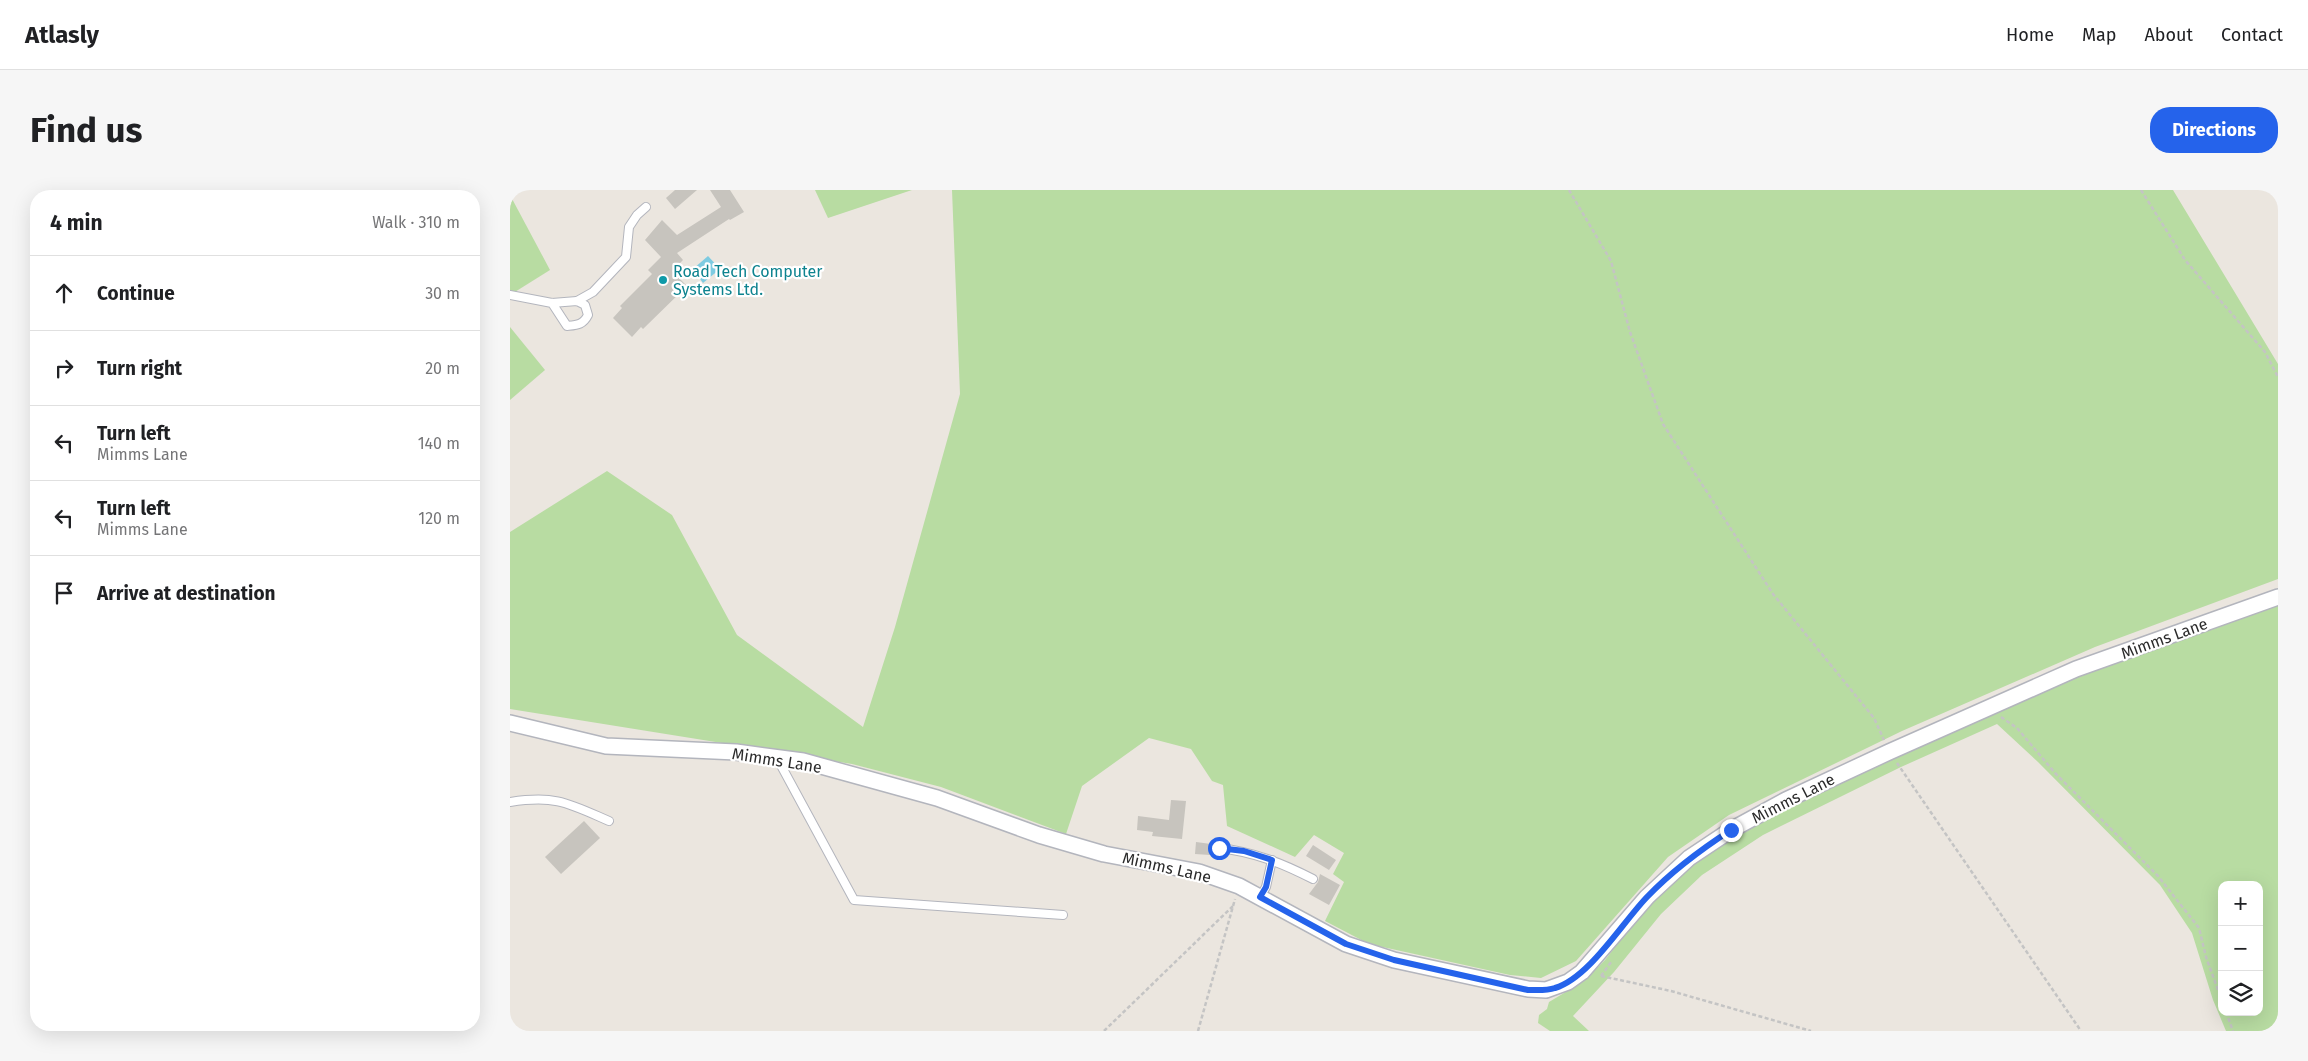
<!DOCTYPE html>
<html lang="en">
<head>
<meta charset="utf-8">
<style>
	body { margin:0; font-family:"Fira Sans",sans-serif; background:#f6f6f6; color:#202124 }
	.controls { position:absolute; right:15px; bottom:15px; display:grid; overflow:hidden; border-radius:10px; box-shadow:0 5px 20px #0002 }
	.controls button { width:45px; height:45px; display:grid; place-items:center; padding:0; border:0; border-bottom:1px solid #e0e0e0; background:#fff; color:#202124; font:25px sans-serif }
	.stop { position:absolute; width:15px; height:15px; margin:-11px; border:4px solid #2563eb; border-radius:50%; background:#fff }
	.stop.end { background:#2563eb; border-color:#fff; box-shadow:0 1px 5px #0008 }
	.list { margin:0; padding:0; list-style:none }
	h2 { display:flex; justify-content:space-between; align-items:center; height:65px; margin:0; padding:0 20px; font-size:21px }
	h2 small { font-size:16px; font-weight:400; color:#757577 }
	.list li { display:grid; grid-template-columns:32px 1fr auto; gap:15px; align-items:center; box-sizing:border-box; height:75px; padding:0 20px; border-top:1px solid #e0e0e0 }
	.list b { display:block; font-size:19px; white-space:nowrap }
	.list p { margin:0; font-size:16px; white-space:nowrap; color:#757577 }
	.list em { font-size:16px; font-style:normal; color:#757577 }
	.icon { flex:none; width:28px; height:28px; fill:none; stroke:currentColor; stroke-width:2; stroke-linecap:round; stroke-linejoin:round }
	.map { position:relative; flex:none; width:1768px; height:841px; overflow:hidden; border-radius:20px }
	header { display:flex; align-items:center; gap:30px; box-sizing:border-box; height:70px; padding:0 25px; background:#fff; border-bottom:1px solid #e0e0e0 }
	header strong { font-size:24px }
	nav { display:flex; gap:28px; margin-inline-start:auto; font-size:18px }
	.intro { display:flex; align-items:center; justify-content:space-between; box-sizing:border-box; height:120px; padding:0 30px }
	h1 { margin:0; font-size:35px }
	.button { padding:12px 22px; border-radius:20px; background:#2563eb; color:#fff; font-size:18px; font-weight:700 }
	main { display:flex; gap:30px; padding:0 30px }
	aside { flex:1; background:#fff; border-radius:20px; box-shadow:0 5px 20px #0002 }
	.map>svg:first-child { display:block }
	.green { fill:#b8dca2; fill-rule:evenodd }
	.water { fill:#7ecbe1 }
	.building { fill:#c7c4be }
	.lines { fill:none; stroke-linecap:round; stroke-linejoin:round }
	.lane-casing { stroke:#b3b5bd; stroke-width:10 }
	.street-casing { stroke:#b3b5bd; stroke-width:18 }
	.path { stroke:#c4c4c4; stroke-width:2.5; stroke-dasharray:4 2.5; stroke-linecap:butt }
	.lane { stroke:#fff; stroke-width:8 }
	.street { stroke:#fff; stroke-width:15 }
	.route { stroke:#2563eb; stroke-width:6 }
	.culture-dot { fill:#0f9aa8; stroke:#fff; stroke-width:2 }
	.labels { text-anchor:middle; stroke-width:4.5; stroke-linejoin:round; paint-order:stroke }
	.culture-label { font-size:16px; fill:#0d838f; stroke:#fff; text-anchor:start }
	.street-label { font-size:16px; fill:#2b2b2b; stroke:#fff }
</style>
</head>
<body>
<header>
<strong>Atlasly</strong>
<nav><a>Home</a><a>Map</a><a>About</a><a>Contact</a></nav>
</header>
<div class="intro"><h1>Find us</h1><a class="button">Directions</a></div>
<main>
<aside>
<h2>4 min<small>Walk · 310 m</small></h2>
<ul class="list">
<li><svg class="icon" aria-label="ahead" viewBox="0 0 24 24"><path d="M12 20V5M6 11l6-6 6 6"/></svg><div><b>Continue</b></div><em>30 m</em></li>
<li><svg class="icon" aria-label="right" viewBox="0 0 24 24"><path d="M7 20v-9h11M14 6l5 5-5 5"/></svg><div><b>Turn right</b></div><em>20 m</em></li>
<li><svg class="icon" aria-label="left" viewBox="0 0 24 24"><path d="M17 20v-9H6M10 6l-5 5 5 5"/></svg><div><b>Turn left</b><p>Mimms Lane</p></div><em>140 m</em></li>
<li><svg class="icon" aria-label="left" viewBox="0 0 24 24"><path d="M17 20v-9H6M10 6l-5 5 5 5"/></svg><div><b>Turn left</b><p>Mimms Lane</p></div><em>120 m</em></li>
<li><svg class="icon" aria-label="arrive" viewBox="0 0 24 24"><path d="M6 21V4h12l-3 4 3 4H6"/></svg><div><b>Arrive at destination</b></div></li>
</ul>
</aside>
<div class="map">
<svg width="1768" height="841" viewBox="0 0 1768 841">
	<rect width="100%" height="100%" fill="#ebe6df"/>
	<g class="green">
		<polygon points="305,0 402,0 318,28"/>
		<polygon points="442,0 1663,0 1768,174 1768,389 1585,457 1392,541 1219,625 1158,667 1066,771 1031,788 1000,785 859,754 815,731 834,692 823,684 834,663 804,645 785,667 717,636 713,595 702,591 681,559 639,548 572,596 556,644 431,597 342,574 0,519 0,342 97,281 162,325 227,445 353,537 385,437 450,204"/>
		<polygon points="0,5 40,80 0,105"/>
		<polygon points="0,137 35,180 0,210"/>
		<path d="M1768,414V841H1716L1703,810L1682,743L1650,695L1528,572L1487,534L1391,577L1253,645L1192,685L1151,724L1104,782L1063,826L1079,841H1040L1028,833L1029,825L1037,819L1039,812L1074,791L1095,770L1136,717L1189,667L1253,627L1563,486ZM1712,695H1749V822H1712Z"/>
	</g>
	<polygon class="water" points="198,66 210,79 193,93 183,79"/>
	<g class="building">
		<polygon points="165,0 187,0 165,19 156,8"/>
		<polygon points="200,0 220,0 234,22 220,30 219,29 167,63 173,70 162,81 177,96 133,139 131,137 122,147 103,128 112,118 110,116 142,84 138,80 151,67 135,50 152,30 167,45 211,17"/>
		<polygon points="661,610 676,611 672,649 642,646 643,642 627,640 628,626 659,630"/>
		<polygon points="74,631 90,648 51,684 35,667"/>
		<polygon points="686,652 701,654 700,665 685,664"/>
		<polygon points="803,655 826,670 819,680 796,666"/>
		<polygon points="810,684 830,695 819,715 799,704 808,692"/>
	</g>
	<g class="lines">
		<g class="lane-casing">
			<g id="lane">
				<path d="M0,105L42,113L67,111L75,115L78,125C73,135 67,135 57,136L42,113"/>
				<polyline points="67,111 83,102 116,67 119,37 127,25 136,17"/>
				<polyline points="267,568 344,710 553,725"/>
				<path d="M0,612C46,605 58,613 99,631"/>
				<path d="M709,658C744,662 772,673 803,689"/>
				<polyline points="750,707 756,697 762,670"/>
			</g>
		</g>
		<g class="street-casing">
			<polyline id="street" points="0,533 96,556 226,562 293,571 427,608 529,645 594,664 689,682 729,696 836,754 884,770 1018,799 1036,800 1058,792 1072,782 1137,707 1179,668 1221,640 1276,610 1379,562 1566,479 1768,407"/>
		</g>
		<g class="path">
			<polyline points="1059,0 1101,71 1120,142 1153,234 1263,404 1364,528 1374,550"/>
			<polyline points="1631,0 1675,70 1755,162 1768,187"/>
			<polyline points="1491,527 1507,538 1545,583 1648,686 1689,738 1696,767 1712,811"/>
			<polyline points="1387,573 1571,841"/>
			<polyline points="1091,786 1101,772"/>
			<polyline points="1091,786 1161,801 1301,841"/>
			<polyline points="1716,822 1723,841"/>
			<polyline points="594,841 724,715"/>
			<polyline points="688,841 725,709"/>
		</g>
		<use href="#lane" class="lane"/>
		<use href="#street" class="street"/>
	</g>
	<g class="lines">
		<path class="route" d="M709,658L734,661L762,670L756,697L750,707L836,754L884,770L1018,800C1027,800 1036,801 1045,798C1079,788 1112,733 1137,707C1162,681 1190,660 1221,640"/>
	</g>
	<circle class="culture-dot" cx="153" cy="90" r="5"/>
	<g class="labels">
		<g class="culture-label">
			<text x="163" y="87">Road Tech Computer<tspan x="163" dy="18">Systems Ltd.</tspan></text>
		</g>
		<g class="street-label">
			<text transform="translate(1654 448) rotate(-20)" y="6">Mimms Lane</text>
			<text transform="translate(267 570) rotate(9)" y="6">Mimms Lane</text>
			<text transform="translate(1283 608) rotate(-27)" y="6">Mimms Lane</text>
			<text transform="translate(657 677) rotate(13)" y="6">Mimms Lane</text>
		</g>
	</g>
</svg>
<div class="controls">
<button>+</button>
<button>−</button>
<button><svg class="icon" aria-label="layers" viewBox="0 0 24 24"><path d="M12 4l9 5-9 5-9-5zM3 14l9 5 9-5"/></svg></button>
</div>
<div class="stop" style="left:709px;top:658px"></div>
<div class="stop end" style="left:1221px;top:640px"></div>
</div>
</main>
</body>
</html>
